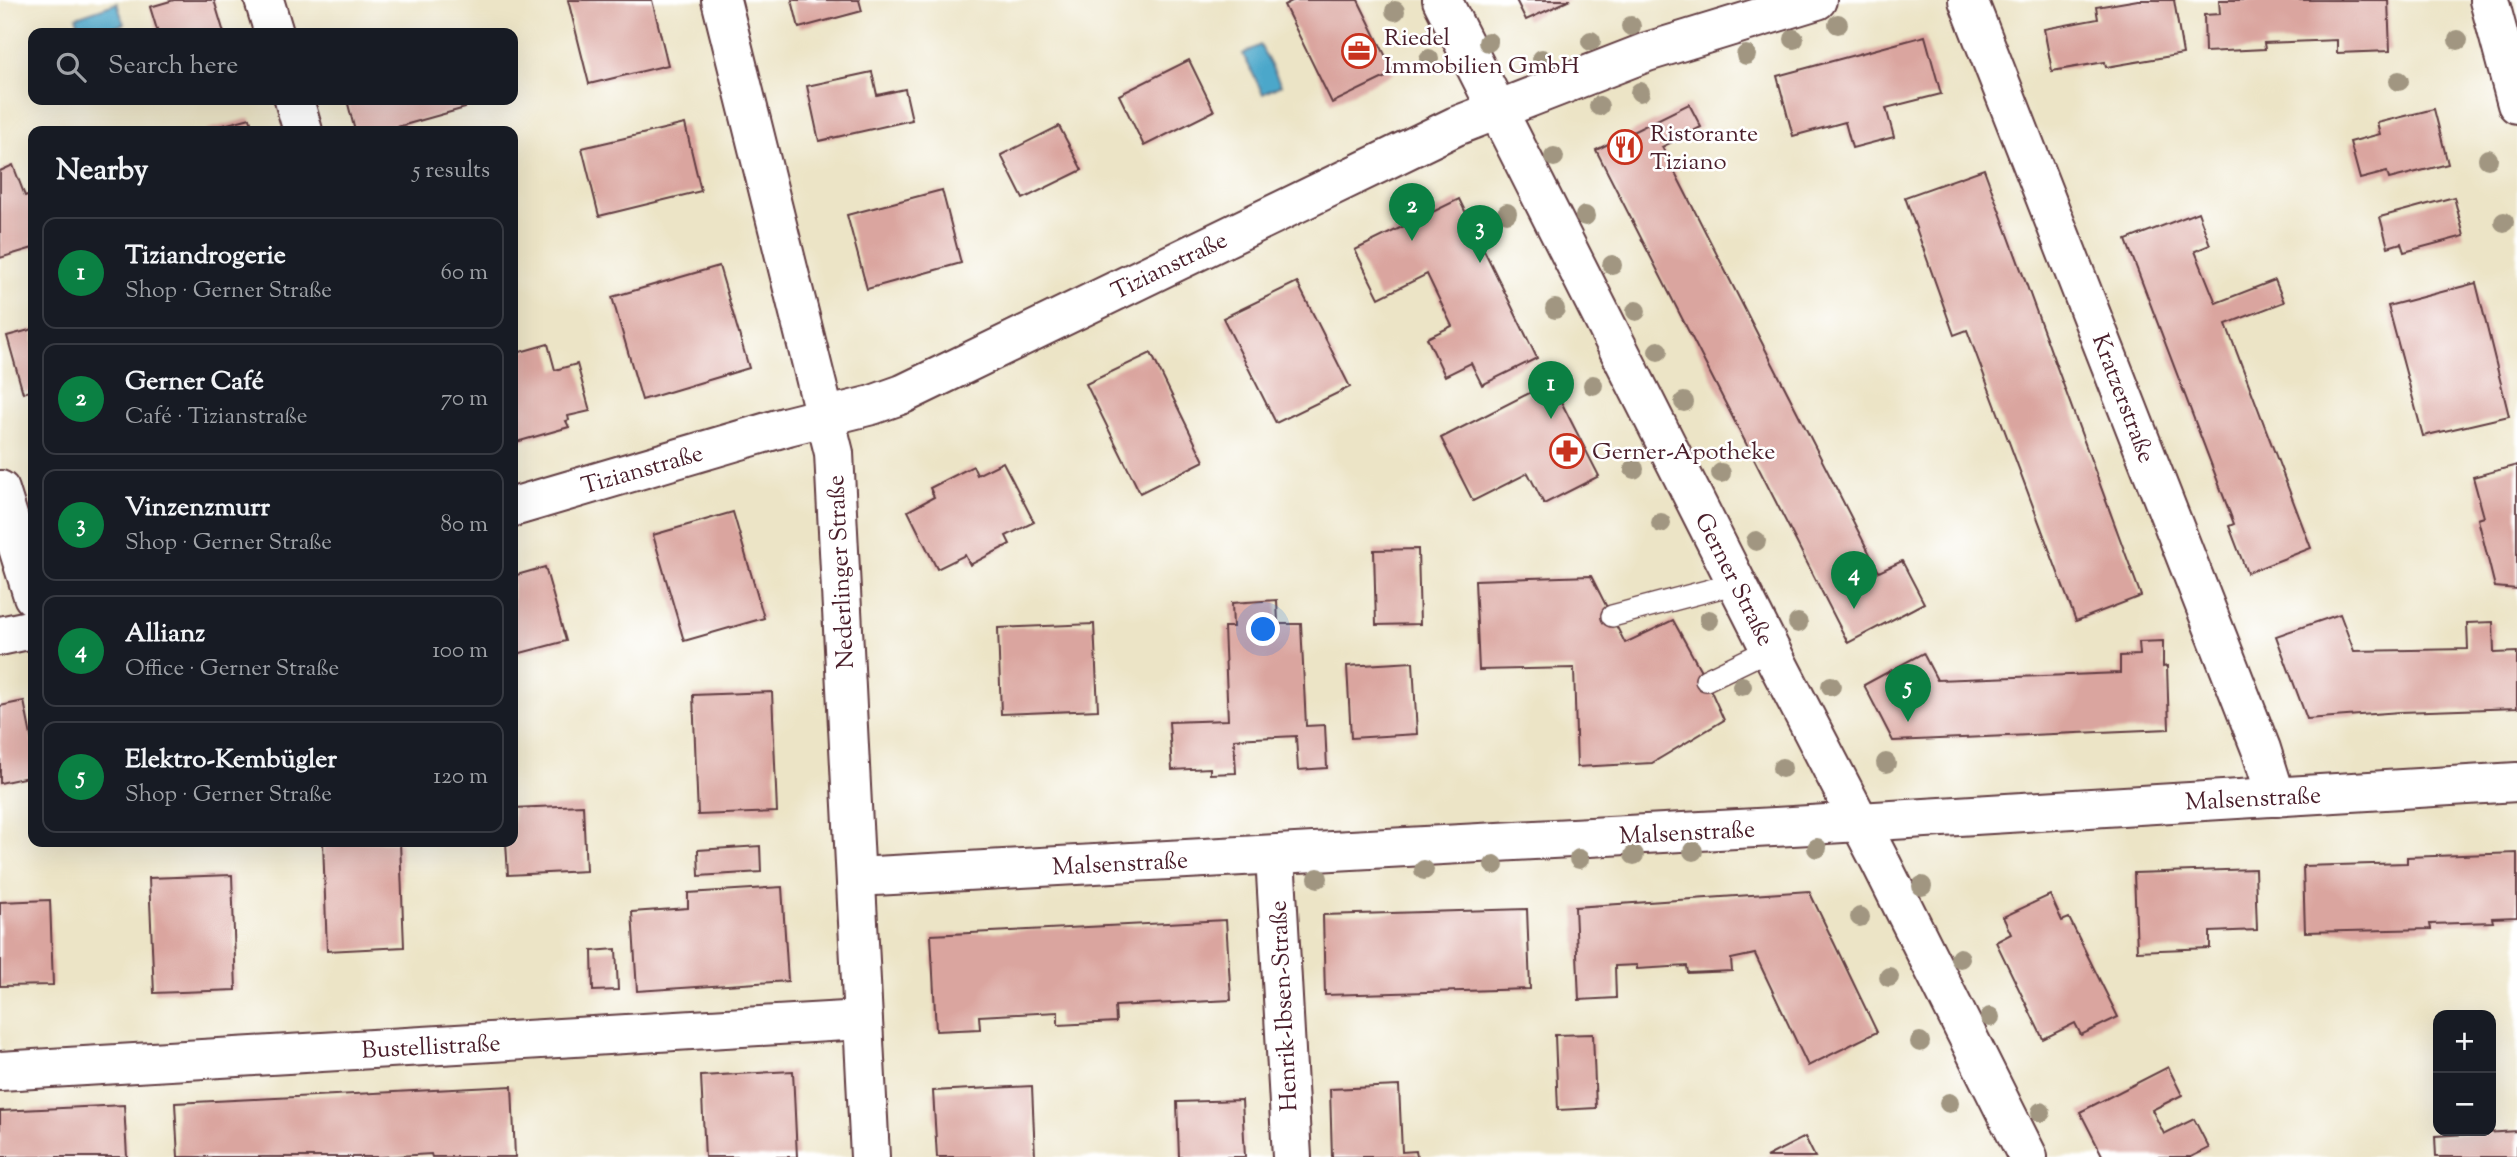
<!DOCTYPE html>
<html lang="en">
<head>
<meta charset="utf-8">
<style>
	body { margin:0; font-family:"Sorts Mill Goudy",serif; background:#242831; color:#f1f3f6 }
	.controls { position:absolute; right:21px; bottom:21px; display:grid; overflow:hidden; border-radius:14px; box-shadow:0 7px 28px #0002 }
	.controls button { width:63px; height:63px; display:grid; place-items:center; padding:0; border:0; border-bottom:2px solid #363941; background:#171b24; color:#f1f3f6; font:35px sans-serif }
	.you { position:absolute; left:1264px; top:630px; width:24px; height:24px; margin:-18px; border:5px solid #fff; border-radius:50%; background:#1a73e8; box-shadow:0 0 0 10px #1a73e833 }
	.badge { display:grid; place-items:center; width:46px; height:46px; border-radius:50%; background:#0b8043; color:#fff; font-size:23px; font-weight:700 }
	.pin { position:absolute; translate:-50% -58px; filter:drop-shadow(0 2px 4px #0008) }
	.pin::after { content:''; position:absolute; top:37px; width:24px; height:21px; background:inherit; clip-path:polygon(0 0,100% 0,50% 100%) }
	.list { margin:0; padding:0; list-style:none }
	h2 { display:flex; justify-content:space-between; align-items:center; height:91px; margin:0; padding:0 28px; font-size:30px }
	h2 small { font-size:23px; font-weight:400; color:#9ea1a6 }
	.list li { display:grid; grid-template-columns:46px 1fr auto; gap:21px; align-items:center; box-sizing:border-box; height:112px; margin:0 14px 14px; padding:0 14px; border:2px solid #363941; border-radius:14px }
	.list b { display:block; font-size:26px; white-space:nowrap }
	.list p { margin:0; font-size:23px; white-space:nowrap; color:#9ea1a6 }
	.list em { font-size:23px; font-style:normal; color:#9ea1a6 }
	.icon { flex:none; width:38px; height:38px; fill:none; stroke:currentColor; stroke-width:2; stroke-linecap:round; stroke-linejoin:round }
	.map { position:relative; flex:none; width:2517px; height:1157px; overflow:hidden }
	.search { position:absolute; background:#171b24; box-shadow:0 7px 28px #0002; left:28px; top:28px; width:490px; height:77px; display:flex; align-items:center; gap:18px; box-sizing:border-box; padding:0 24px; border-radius:14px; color:#9ea1a6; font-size:26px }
	.panel { position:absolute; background:#171b24; box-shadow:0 7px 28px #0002; left:28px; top:126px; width:490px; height:721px; border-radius:14px }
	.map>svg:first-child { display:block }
	.water { fill:#4ca7ca; stroke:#4b637a; stroke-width:2 }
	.building { fill:#daa59f }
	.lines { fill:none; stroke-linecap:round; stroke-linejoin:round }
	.service-casing { stroke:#623d42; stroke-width:24 }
	.minor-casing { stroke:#623d42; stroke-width:42 }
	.service { stroke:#fff; stroke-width:21 }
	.minor { stroke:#fff; stroke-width:38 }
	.tree { fill:#a19681 }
	.labels { text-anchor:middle; stroke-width:5; stroke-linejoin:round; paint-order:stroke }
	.poi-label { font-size:24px; fill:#4a1f2b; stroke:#fff; text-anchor:start }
	.street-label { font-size:24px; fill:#4a1f2b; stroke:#fff }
</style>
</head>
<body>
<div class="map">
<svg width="2517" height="1157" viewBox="0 0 2517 1157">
	<rect width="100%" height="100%" fill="#fff"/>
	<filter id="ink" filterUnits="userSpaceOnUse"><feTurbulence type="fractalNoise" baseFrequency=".0143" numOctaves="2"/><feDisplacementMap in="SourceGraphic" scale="14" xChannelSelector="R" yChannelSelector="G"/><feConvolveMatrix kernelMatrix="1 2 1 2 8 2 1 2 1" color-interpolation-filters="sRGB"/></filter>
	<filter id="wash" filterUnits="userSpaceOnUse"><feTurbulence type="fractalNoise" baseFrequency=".00686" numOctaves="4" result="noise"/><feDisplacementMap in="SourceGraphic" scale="28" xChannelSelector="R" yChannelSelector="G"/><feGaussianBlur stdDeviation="1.57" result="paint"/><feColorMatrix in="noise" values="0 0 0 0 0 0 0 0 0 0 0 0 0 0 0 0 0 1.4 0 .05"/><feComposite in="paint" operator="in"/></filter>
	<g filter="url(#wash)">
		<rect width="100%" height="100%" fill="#ece4c6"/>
		<g class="water">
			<polygon points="117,3 124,24 97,33 82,33 76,17"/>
			<polygon points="1260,45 1281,85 1263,94 1243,54"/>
		</g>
		<g id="blocks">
			<g class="building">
				<polygon points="174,0 214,0 224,33 158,33 150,7"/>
				<polygon points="568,0 652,0 668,65 589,84"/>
				<polygon points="792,0 859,0 862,11 799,28"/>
				<polygon points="1294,0 1358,0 1394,73 1332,103 1284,5"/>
				<polygon points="1516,0 1570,0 1526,20"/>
				<polygon points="2174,0 2183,54 2106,67 2105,62 2052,71 2044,29 2098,19 2096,7 2138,0"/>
				<polygon points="2219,0 2388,0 2390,51 2337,53 2337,40 2264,43 2265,49 2205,52 2204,15 2220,14"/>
				<polygon points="1925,36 1941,94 1886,108 1894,137 1852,148 1845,122 1793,136 1777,76"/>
				<polygon points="1189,60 1214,111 1144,146 1119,95"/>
				<polygon points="872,72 877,95 905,89 912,120 819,141 807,86"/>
				<polygon points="347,100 463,100 465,108 383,131 355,131"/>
				<polygon points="1689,104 1701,127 1662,147 1879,572 1902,561 1924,603 1848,643 1596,150"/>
				<polygon points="2434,109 2448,164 2389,179 2387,172 2360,179 2350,142 2380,134 2377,123"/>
				<polygon points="250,118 253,131 205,131 205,130"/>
				<polygon points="685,124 701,191 599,216 582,148"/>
				<polygon points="1059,126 1082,170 1023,199 1001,155"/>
				<polygon points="13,165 25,196 33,193 33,248 0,258 0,171"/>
				<polygon points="1984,169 2141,596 2076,621 1967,330 1954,335 1905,197"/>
				<polygon points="942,190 961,263 867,289 847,215"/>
				<polygon points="2454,197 2464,236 2404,252 2401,243 2388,247 2380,217"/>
				<polygon points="1459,199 1537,358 1482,385 1471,363 1445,376 1427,338 1452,326 1427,274 1379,298 1355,250"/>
				<polygon points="2198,212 2210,245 2195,251 2216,303 2275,280 2284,302 2226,324 2311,548 2247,573 2229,526 2234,524 2126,240"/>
				<polygon points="719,266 749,368 642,400 612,297"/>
				<polygon points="1297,282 1350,387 1276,423 1223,318"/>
				<polygon points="2476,283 2509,416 2423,436 2388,306"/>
				<polygon points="33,329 33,390 23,393 7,336"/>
				<polygon points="548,344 555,370 577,364 590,411 568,416 569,420 566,421 569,427 513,443 513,354"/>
				<polygon points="1151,353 1204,461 1140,493 1086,384"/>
				<polygon points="1551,382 1599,476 1544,504 1528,473 1473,501 1441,438"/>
				<polygon points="1003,462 1034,522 1006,536 1010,544 970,565 965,555 937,569 908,511 934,497 930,488 973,466 977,475"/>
				<polygon points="2517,465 2517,589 2495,587 2478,519 2484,517 2473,477"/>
				<polygon points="733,512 764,618 684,641 653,535"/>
				<polygon points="1418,549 1420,624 1376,625 1374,550"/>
				<polygon points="545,567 566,641 513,655 513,576"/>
				<polygon points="1591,576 1625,643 1673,620 1706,680 1724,720 1652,763 1577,767 1574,668 1479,670 1475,580"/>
				<polygon points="1277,600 1278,624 1301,624 1306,726 1325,725 1327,768 1298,770 1296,736 1234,739 1236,773 1210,774 1210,768 1172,770 1169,722 1228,720 1224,627 1233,627 1232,603"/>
				<polygon points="2340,614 2354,651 2468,649 2467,623 2493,622 2494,653 2517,652 2517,708 2400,712 2307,719 2276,636"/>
				<polygon points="1094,624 1098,710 1001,714 998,628"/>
				<polygon points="2163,641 2163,667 2167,666 2169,729 1893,741 1864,685 1923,653 1937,680 2120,673 2120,656 2140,655 2139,642"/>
				<polygon points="1413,662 1417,734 1351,738 1347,666"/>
				<polygon points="772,692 777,812 698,815 693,695"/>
				<polygon points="24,701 33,746 33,776 0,783 0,706"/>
				<polygon points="583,805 586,871 508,875 506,842 513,842 513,808"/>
				<polygon points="323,842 400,842 404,947 327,951"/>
				<polygon points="760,846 761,872 699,876 698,850"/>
				<polygon points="2517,853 2517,917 2492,918 2493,922 2430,924 2431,929 2305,932 2303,866 2407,863 2407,857"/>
				<polygon points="2255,869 2257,930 2210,932 2210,948 2137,951 2134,873"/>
				<polygon points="232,875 236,990 154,993 149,878"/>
				<polygon points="782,887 788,981 637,991 632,912 688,908 688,893"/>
				<polygon points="1809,891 1877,1032 1808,1066 1755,954 1731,959 1732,971 1688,973 1687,966 1637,969 1637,965 1615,966 1616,998 1579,1000 1575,907"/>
				<polygon points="2050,895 2062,921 2069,918 2118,1017 2081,1035 2075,1023 2043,1039 1996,942 2011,934 2003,917"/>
				<polygon points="50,900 53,985 0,986 0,902"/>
				<polygon points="1527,909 1530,989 1325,995 1323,915"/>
				<polygon points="1226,920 1231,1000 1115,1006 1116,1022 1058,1025 1058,1012 979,1016 980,1029 936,1031 931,935"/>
				<polygon points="616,949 618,990 593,991 592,951"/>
				<polygon points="1593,1034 1596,1108 1558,1110 1555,1035"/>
				<polygon points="2168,1067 2182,1095 2152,1110 2164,1134 2194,1119 2209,1148 2191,1157 2103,1157 2080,1112"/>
				<polygon points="793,1071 797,1157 705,1157 701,1076"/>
				<polygon points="512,1086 515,1157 432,1157 431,1154 381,1157 178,1157 175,1103"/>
				<polygon points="1032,1086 1035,1157 937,1157 933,1091"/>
				<polygon points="1399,1086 1402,1152 1416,1151 1417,1157 1332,1157 1330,1089"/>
				<polygon points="1242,1100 1245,1157 1179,1157 1177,1102"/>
				<polygon points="124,1105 127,1157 0,1157 0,1111"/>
				<polygon points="2517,1131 2517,1157 2436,1157 2435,1136"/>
				<polygon points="1805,1137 1815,1157 1766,1157"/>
			</g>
		</g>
	</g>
	<g filter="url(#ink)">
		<use href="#blocks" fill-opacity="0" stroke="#623d42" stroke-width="2"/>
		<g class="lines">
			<g class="service-casing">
				<g id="service">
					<polyline points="1612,616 1737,583"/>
					<polyline points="1706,680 1770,649"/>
				</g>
			</g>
			<g class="minor-casing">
				<g id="minor">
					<polyline points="264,0 274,33"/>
					<polyline points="721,0 834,453 870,1157"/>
					<polyline points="1442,0 1770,649 1881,863 2028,1157"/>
					<polyline points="1968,0 2261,749 2276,797"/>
					<polyline points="2489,0 2517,104"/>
					<polyline points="294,100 303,131"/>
					<polyline points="0,490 33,596"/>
					<polyline points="513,507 788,426 872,405 903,394 1456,126 1647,52 1817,0"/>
					<polyline points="0,636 33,629"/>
					<polyline points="1275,856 1292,1157"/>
					<polyline points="856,877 1810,825 2517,782"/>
					<polyline points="0,1071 862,1020"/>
				</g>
			</g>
			<use href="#service" class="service"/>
			<use href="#minor" class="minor"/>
		</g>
		<g class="tree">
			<circle cx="1395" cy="11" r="10"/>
			<circle cx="1838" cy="24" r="10"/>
			<circle cx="1631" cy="26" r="10"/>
			<circle cx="1794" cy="39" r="10"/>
			<circle cx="2458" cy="40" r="10"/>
			<circle cx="1591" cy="41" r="10"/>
			<circle cx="1488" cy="42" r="10"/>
			<circle cx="1746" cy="55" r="10"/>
			<circle cx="1429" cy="59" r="10"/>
			<circle cx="1542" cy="59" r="10"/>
			<circle cx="2399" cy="81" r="10"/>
			<circle cx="1640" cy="92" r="10"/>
			<circle cx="1599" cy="106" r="10"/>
			<circle cx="1554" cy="157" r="10"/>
			<circle cx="2488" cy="159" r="10"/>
			<circle cx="1507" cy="213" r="10"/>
			<circle cx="1585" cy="216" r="10"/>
			<circle cx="2504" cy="222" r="10"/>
			<circle cx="1612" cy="265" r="10"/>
			<circle cx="1555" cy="309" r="10"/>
			<circle cx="1636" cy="311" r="10"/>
			<circle cx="1658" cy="351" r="10"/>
			<circle cx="1593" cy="385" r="10"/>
			<circle cx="1684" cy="402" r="10"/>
			<circle cx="1634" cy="469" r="10"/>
			<circle cx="1721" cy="473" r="10"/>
			<circle cx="1661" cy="523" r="10"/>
			<circle cx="1756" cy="541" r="10"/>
			<circle cx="1709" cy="620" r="10"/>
			<circle cx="1798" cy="623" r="10"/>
			<circle cx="1742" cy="686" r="10"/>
			<circle cx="1831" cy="686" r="10"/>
			<circle cx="1886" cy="763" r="10"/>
			<circle cx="1782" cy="768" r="10"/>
			<circle cx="1817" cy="848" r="10"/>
			<circle cx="1693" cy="851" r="10"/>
			<circle cx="1634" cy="855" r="10"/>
			<circle cx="1579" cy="859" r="10"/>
			<circle cx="1494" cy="865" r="10"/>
			<circle cx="1424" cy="870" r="10"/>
			<circle cx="1318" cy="878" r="10"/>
			<circle cx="1922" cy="886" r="10"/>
			<circle cx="1860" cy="917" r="10"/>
			<circle cx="1960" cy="958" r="10"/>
			<circle cx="1889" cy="977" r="10"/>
			<circle cx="1990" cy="1017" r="10"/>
			<circle cx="1920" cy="1042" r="10"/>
			<circle cx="1949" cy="1103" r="10"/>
			<circle cx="2041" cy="1112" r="10"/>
		</g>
	</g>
	<defs>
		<g id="office-ring" transform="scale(1.75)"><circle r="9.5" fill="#fff" stroke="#c8321e" stroke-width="1.5"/><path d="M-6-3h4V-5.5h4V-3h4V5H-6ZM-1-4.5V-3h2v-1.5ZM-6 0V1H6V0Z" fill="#c8321e"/></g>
		<g id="restaurant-ring" transform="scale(1.75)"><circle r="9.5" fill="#fff" stroke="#c8321e" stroke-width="1.5"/><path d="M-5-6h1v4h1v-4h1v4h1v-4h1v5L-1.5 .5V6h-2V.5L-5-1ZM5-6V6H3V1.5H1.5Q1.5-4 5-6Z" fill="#c8321e"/></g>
		<g id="pharmacy-ring" transform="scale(1.75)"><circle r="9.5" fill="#fff" stroke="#c8321e" stroke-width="1.5"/><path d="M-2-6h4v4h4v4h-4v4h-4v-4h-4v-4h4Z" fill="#c8321e"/></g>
	</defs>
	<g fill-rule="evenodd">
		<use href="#office-ring" x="1359" y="51"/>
		<use href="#restaurant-ring" x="1625" y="147"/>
		<use href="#pharmacy-ring" x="1567" y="451"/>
	</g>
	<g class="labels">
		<g class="poi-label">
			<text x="1384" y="45">Riedel<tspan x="1384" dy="28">Immobilien GmbH</tspan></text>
			<text x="1650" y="141">Ristorante<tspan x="1650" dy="28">Tiziano</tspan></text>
			<text x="1592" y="459">Gerner-Apotheke</text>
		</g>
		<g class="street-label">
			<text transform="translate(1169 265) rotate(-26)" y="8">Tizianstraße</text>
			<text transform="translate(2124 398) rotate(69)" y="8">Kratzerstraße</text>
			<text transform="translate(642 469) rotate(-16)" y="8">Tizianstraße</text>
			<text transform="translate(840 572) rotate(-93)" y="8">Nederlinger Straße</text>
			<text transform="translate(1735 579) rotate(63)" y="8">Gerner Straße</text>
			<text transform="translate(2253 798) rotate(-3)" y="8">Malsenstraße</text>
			<text transform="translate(1687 832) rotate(-3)" y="8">Malsenstraße</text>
			<text transform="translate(1120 863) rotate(-3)" y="8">Malsenstraße</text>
			<text transform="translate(1283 1006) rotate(-93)" y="8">Henrik-Ibsen-Straße</text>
			<text transform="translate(431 1046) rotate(-3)" y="8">Bustellistraße</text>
		</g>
	</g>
</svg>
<div class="controls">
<button>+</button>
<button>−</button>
</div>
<div class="you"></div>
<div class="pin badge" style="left:1551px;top:419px">1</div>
<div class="pin badge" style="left:1412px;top:241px">2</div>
<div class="pin badge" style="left:1480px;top:263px">3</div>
<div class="pin badge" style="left:1854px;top:609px">4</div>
<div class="pin badge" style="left:1908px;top:722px">5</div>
<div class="search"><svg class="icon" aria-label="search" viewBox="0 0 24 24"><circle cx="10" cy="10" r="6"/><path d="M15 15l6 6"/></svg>Search here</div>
<section class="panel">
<h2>Nearby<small>5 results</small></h2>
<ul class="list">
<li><span class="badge">1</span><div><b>Tiziandrogerie</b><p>Shop · Gerner Straße</p></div><em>60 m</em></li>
<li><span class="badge">2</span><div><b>Gerner Café</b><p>Café · Tizianstraße</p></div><em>70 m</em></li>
<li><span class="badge">3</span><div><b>Vinzenzmurr</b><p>Shop · Gerner Straße</p></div><em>80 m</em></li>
<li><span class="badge">4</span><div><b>Allianz</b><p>Office · Gerner Straße</p></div><em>100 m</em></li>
<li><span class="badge">5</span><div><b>Elektro-Kembügler</b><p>Shop · Gerner Straße</p></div><em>120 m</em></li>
</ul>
</section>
</div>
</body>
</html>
